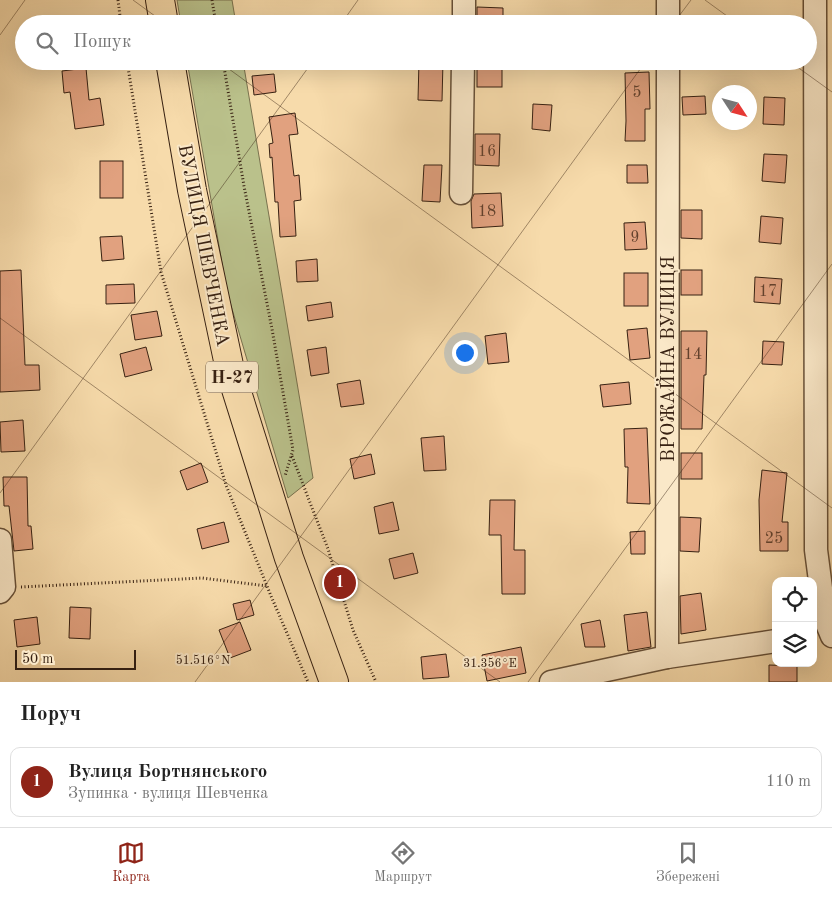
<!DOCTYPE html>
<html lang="uk">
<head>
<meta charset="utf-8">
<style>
	body { margin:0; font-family:"Old Standard TT",serif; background:#f6f6f6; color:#222 }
	.controls { position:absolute; right:15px; bottom:15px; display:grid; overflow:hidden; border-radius:10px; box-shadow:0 5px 20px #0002 }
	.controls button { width:45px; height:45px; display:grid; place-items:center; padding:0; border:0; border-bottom:1px solid #e0e0e0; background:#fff; color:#222; font:25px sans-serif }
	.compass { position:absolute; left:712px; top:85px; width:45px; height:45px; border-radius:50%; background:#fff; box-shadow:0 5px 20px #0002; rotate:126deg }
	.scale { position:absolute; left:15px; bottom:12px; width:121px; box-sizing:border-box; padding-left:5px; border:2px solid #372112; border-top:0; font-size:14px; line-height:18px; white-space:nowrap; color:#372112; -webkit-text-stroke:4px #fae8c8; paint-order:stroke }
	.you { position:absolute; left:464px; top:352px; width:18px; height:18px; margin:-12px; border:4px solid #fff; border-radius:50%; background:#1a73e8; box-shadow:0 0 0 8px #1a73e833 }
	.badge { display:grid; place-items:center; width:32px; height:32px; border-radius:50%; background:#8f2418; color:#fff; font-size:16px; font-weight:700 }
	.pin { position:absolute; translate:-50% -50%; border:2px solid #fff; box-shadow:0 1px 5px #0006 }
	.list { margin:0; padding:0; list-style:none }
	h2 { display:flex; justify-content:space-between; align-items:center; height:65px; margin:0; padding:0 20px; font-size:21px }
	h2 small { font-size:16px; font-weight:400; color:#767676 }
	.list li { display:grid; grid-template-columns:32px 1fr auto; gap:15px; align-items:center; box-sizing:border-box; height:70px; margin:0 10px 10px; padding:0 10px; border:1px solid #e0e0e0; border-radius:10px }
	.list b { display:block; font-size:19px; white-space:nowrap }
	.list p { margin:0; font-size:16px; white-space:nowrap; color:#767676 }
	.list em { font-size:16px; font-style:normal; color:#767676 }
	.icon { flex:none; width:28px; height:28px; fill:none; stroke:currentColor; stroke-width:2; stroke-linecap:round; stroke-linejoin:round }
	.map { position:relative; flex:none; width:832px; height:682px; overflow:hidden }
	.search { position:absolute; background:#fff; box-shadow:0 5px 20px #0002; left:15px; right:15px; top:15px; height:55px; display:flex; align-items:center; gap:12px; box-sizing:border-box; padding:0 18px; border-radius:28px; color:#767676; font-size:19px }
	.sheet { height:145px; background:#fff }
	nav { display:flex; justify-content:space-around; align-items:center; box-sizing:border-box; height:70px; border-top:1px solid #e0e0e0; background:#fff; font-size:14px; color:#767676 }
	nav a { display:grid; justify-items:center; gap:2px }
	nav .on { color:#8f2418 }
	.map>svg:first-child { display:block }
	.green { fill:#bac18b; stroke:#78714e }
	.building { fill:#e1a17f; stroke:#372112 }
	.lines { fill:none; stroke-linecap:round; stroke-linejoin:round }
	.minor-casing { stroke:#675038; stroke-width:25 }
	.major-casing { stroke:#372112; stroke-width:30 }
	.path { stroke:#372112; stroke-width:3; stroke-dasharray:1 2.5; stroke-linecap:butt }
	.minor { stroke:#fae8c8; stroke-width:22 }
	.major { stroke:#f7dbab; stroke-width:28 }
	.ticks { fill:none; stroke:#372112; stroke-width:1; stroke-opacity:0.45 }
	.labels { text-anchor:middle; stroke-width:4; stroke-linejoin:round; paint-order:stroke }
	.number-label { font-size:16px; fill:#62412d }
	.shield { fill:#fae8c8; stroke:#725d49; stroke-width:1 }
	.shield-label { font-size:18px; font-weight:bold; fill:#372112 }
	.street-label { font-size:19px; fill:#372112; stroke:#fae8c8 }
	.ticks-label { font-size:12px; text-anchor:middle; fill:#372112; stroke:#fae8c8; stroke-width:4; stroke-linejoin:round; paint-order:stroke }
</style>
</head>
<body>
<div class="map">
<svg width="832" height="682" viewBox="0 0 832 682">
	<rect width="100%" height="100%" fill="#f7dbab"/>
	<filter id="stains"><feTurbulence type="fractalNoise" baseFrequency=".004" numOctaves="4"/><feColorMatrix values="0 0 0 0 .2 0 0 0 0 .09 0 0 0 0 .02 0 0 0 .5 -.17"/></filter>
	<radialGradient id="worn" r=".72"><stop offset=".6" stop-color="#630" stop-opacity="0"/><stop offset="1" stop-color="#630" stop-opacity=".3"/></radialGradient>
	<g class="green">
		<polygon points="177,0 232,0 236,24 181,24"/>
		<polygon points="187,61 243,61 313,478 288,498 227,292"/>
	</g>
	<g class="building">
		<polygon points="477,7 503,8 503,24 477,24"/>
		<polygon points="419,61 443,61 442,101 418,100"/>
		<polygon points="86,68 89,100 100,98 104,125 75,129 70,92 64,93 62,71"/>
		<rect x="477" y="69" width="25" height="18"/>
		<polygon points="649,72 650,109 645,109 645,141 625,141 626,121 625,73"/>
		<polygon points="274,74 276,92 254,95 252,76"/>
		<polygon points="705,96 706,114 683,115 682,97"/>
		<polygon points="764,97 785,98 784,125 763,124"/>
		<polygon points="533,104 552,105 550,131 532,129"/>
		<polygon points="295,113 298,134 289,135 294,176 299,175 301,200 294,201 296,236 280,237 278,202 275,202 272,157 270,158 269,144 273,143 269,117"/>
		<polygon points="475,134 500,134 499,166 475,165"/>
		<polygon points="764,154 787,155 785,183 762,181"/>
		<rect x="100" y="161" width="23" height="37"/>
		<polygon points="424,165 442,165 440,202 422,201"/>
		<polygon points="627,165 647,165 648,183 627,183"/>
		<polygon points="501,193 503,226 472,228 471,201 474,194"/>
		<polygon points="681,210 702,210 702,239 681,238"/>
		<polygon points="761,216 783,218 781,244 759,242"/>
		<polygon points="645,222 647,249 625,250 624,223"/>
		<polygon points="122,236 124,259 102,261 100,237"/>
		<polygon points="317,259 318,281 297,282 296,261"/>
		<polygon points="21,270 25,365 39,365 40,390 0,392 0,271"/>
		<rect x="681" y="270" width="21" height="25"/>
		<rect x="624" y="273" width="24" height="33"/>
		<polygon points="755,277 782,279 780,304 754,302"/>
		<polygon points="134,284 135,303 106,304 106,285"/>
		<polygon points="331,302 333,317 308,321 306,306"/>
		<polygon points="157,311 162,336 135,340 131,315"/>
		<polygon points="647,328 650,358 630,360 627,330"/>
		<polygon points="681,331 707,331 706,375 704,375 702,429 681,429"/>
		<polygon points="506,333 509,362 488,364 485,336"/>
		<polygon points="763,341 784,342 782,365 762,364"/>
		<polygon points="146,347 152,370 125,377 120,354"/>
		<polygon points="326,347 329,373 311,376 307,350"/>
		<polygon points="360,380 364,404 341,407 337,384"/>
		<polygon points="629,382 631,404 603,407 600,385"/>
		<polygon points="23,420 25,451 1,452 0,422"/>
		<polygon points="647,428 650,504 627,503 628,467 625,467 624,429"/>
		<polygon points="444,436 446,470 424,471 421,438"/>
		<rect x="681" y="453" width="21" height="26"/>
		<polygon points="371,454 375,474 354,479 350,459"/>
		<polygon points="201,463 208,482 187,490 180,471"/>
		<polygon points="762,470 787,473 782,522 788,522 788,551 760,551 759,500"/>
		<polygon points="3,477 27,477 28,526 31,526 33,549 14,551 9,506 4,506"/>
		<polygon points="490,500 515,500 514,550 525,550 525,594 502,594 501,535 489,535"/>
		<polygon points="393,502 399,530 379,534 374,507"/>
		<polygon points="680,517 701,518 699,552 680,551"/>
		<polygon points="224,522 229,542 202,549 197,529"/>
		<polygon points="645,531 645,554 631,554 630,532"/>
		<polygon points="413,553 418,573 394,579 389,559"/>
		<polygon points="701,593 706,630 681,634 680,596"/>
		<polygon points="250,600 254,615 237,620 233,604"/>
		<polygon points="70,607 91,608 90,639 69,638"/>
		<polygon points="647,612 651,647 628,651 624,615"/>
		<polygon points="37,617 40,644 17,647 14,620"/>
		<polygon points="600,620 605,647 585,647 581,624"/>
		<polygon points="240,622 251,650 230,658 219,630"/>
		<polygon points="521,647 526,673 487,681 482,655"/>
		<polygon points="446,654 449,677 423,679 421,657"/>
		<polygon points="769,665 797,666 797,682 769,682"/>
	</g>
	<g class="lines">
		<g class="minor-casing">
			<g id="minor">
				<polyline points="815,0 816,550 825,619 832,636"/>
				<polyline points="464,24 464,0"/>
				<polyline points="668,24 668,0"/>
				<polyline points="461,193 463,61"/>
				<polyline points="0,540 4,587 0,592"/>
				<polyline points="667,657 668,61"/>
				<polyline points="551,682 667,657 776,641"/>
			</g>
		</g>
		<g class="major-casing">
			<g id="major">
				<polyline points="160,0 164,24"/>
				<polyline points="170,61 192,190 230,370 289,558 334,682"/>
			</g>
		</g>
		<g class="path">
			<polyline points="118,0 121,24"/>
			<polyline points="212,0 216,24"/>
			<polyline points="127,61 161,272 226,485 271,596 308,682"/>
			<polyline points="223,61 244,186 272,329 293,450 285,476"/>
			<polyline points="292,456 328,549 353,630 376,682"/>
			<polyline points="21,587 202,578 267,586"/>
		</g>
		<use href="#minor" class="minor"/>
		<use href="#major" class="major"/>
	</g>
	<path class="ticks" d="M133,0L166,24M705,0L738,24M341,24L358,0M673,24L691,0M0,35L25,0M218,61L832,508M789,61L832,92M0,318L500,682M0,493L313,61M195,682L646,61M528,682L832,264"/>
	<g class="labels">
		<g class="number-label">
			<text x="637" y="97">5</text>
			<text x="487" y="156">16</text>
			<text x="487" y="216">18</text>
			<text x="635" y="242">9</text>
			<text x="768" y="296">17</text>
			<text x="693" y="359">14</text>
			<text x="774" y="543">25</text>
		</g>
		<rect class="shield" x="206" y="361.5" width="52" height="31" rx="4"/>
		<g class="shield-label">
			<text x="232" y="383">Н-27</text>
		</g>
		<g class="street-label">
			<text transform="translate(205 245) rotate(79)" y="7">ВУЛИЦЯ ШЕВЧЕНКА</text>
			<text transform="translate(667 359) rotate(-90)" y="7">ВРОЖАЙНА ВУЛИЦЯ</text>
		</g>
	</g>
	<g class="ticks-label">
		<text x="203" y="664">51.516°N</text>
		<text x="490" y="667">31.356°E</text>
	</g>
	<rect width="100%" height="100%" filter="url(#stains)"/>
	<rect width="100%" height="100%" fill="url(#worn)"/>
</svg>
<div class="controls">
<button><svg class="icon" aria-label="locate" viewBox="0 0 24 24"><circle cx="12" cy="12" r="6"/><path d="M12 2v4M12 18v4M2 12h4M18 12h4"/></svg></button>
<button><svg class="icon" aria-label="layers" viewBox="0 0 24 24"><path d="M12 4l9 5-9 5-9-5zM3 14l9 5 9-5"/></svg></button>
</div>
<svg class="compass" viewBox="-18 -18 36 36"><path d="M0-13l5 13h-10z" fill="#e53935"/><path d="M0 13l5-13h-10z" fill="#767676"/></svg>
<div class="scale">50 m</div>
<div class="you"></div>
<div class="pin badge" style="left:340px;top:583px">1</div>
<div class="search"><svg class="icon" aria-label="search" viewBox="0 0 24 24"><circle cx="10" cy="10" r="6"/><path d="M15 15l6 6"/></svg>Пошук</div>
</div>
<section class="sheet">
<h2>Поруч<small></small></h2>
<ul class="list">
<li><span class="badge">1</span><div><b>Вулиця Бортнянського</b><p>Зупинка · вулиця Шевченка</p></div><em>110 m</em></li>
</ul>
</section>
<nav>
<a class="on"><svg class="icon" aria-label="map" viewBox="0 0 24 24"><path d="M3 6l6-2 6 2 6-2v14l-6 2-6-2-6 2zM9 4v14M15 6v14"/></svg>Карта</a>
<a><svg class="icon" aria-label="directions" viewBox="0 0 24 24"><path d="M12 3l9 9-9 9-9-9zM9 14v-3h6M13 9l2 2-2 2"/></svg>Маршрут</a>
<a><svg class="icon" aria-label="saved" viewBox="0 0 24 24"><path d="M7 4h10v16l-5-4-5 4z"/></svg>Збережені</a>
</nav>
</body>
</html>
